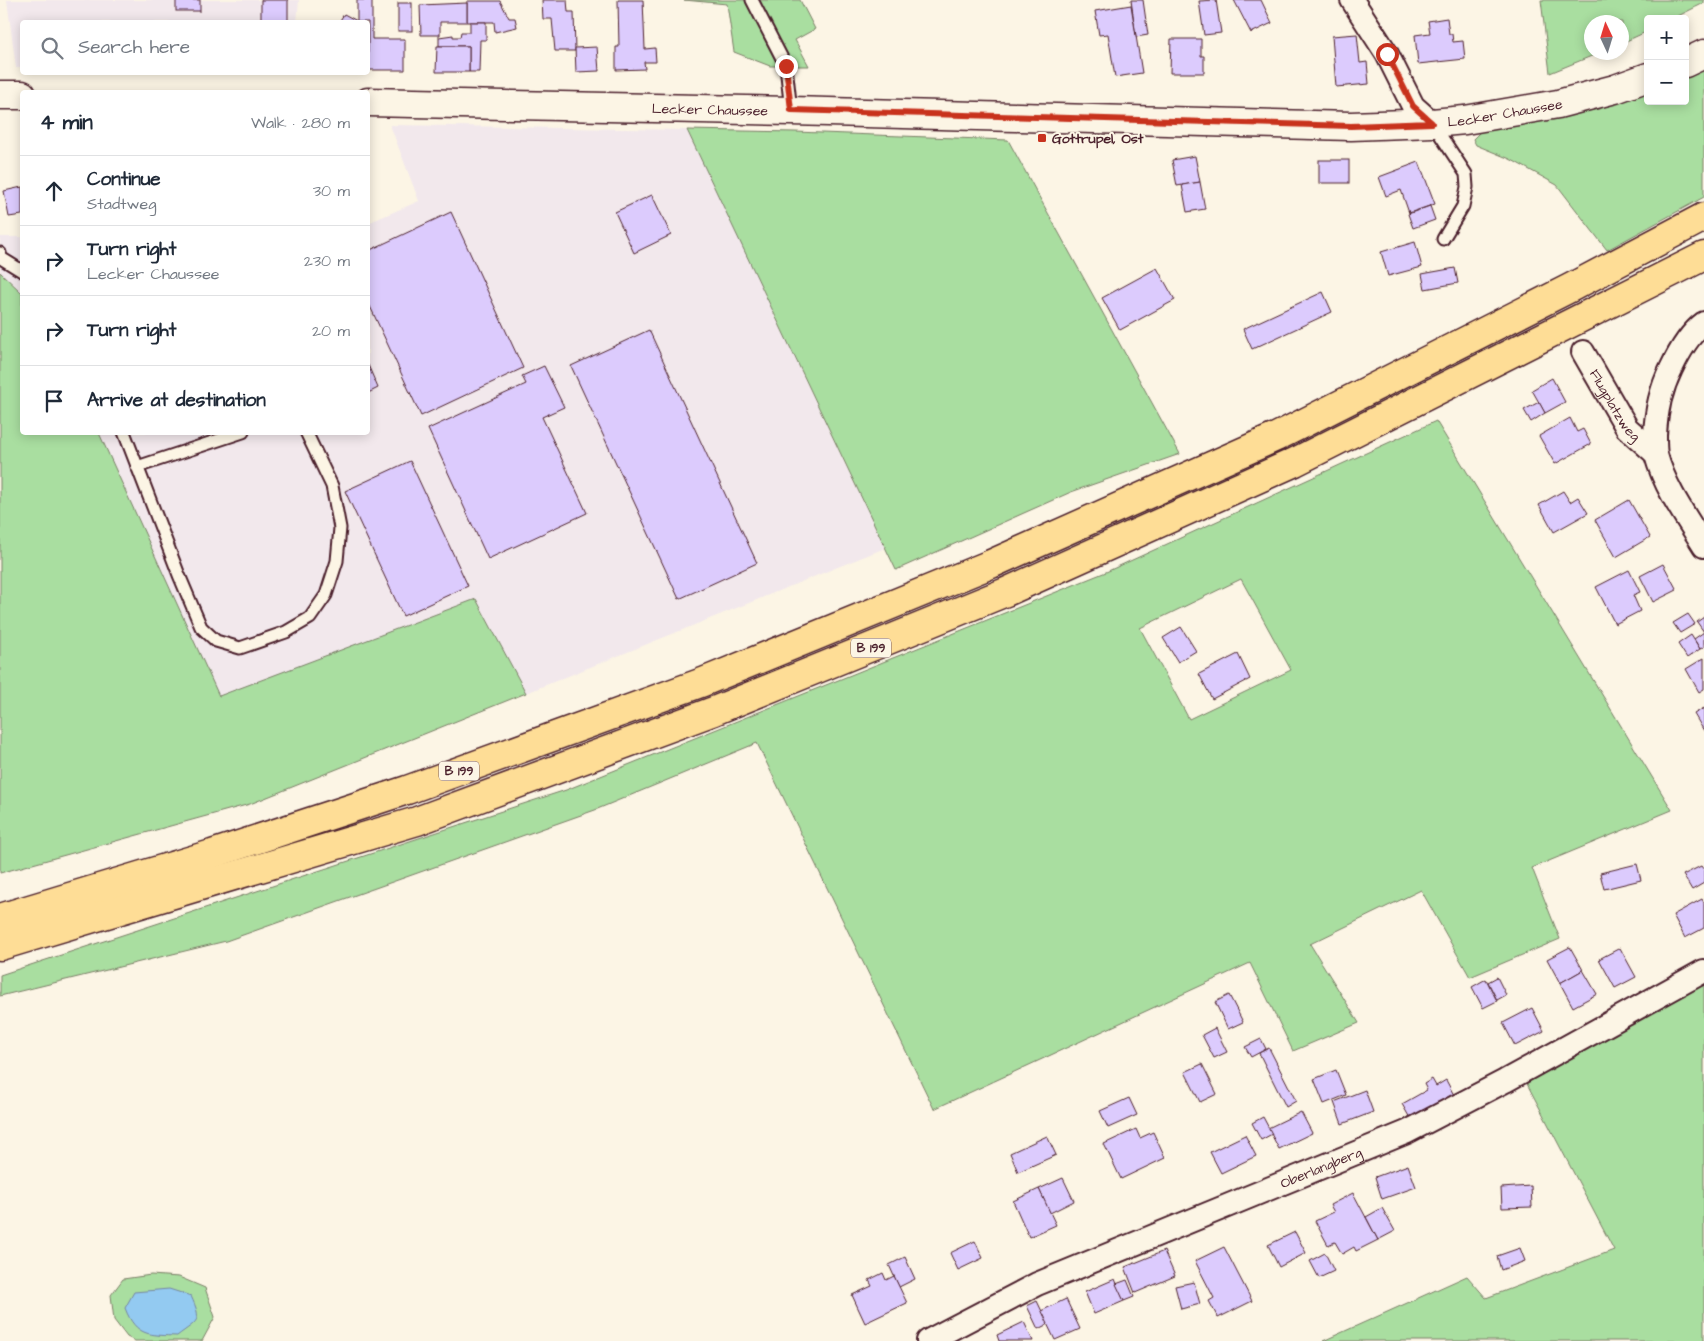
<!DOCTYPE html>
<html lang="en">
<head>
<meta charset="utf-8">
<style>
	body { margin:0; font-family:"Architects Daughter",sans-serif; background:#f2f2f3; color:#1f2937 }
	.controls { position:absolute; right:15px; top:15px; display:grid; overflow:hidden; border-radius:5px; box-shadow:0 2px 12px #0003 }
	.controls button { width:45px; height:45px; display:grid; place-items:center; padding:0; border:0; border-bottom:1px solid #e0e1e3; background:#fff; color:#1f2937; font:25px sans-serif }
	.compass { position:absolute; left:1584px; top:15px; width:45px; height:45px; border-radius:50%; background:#fff; box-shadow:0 2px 12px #0003; rotate:356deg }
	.stop { position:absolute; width:15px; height:15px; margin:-11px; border:4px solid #c8321e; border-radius:50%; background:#fff }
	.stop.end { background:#c8321e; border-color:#fff; box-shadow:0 1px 5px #0008 }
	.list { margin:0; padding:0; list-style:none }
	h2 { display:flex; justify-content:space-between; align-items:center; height:65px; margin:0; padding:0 20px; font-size:21px }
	h2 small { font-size:16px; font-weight:400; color:#747a83 }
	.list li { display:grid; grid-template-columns:32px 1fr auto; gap:15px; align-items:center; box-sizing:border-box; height:70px; padding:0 20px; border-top:1px solid #e0e1e3 }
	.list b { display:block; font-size:19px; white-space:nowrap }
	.list p { margin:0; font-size:16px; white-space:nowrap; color:#747a83 }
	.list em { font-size:16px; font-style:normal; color:#747a83 }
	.icon { flex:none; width:28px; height:28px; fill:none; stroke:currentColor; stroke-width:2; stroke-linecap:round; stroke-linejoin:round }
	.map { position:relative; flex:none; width:1704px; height:1341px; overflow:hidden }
	.search { position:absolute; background:#fff; box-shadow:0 2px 12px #0003; left:20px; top:20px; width:350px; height:55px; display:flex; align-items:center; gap:12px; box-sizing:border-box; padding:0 18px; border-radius:5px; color:#747a83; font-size:19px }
	.panel { position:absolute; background:#fff; box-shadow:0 2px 12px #0003; left:20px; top:90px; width:350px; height:345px; border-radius:5px }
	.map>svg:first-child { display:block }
	.built { fill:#f2e8ec }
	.green { fill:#a9dea0; stroke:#7a7e66; fill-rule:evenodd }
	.water { fill:#93caf1; stroke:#7686a2 }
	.building { fill:#dccbfd; stroke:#4a1f2b }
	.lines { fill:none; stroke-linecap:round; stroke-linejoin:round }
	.lane-casing { stroke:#4a1f2b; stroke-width:15 }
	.street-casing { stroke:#4a1f2b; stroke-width:26 }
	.secondary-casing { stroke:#4a1f2b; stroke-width:31 }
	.highway-casing { stroke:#4a1f2b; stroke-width:31 }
	.lane { stroke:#fcf5e5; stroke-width:11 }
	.street { stroke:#fcf5e5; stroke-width:22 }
	.secondary { stroke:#fcf5e5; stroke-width:28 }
	.highway { stroke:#fedd96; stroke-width:28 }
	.route { stroke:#c8321e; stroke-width:6 }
	.poi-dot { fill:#c8321e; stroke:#fcf5e5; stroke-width:2 }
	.labels { text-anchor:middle; stroke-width:4; stroke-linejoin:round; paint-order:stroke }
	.shield { fill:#fcf5e5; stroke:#7f5f63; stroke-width:1 }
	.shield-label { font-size:12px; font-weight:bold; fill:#4a1f2b }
	.street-label { font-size:14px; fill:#4a1f2b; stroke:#fcf5e5 }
	.poi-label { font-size:14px; font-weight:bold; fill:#4a1f2b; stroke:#fcf5e5; text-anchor:start }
</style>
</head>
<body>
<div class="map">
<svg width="1704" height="1341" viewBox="0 0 1704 1341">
	<rect width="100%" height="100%" fill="#fcf5e5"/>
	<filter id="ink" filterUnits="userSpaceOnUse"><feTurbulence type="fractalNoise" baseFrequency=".02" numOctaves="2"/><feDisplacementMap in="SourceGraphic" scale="10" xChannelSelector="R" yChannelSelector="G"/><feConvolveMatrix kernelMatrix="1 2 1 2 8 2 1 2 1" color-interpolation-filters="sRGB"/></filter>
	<g filter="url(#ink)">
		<g class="built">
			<polygon points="7,0 299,0 297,22 22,22 22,68 16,68"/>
			<polygon points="390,125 687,130 885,548 526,693 476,599 219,697 99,433 368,432 368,223 419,201"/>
			<polygon points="0,237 22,237 22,293 0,272"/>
		</g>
		<g class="green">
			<polygon points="684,0 800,0 815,29 795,40 809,66 770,66 734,52 727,4"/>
			<polygon points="1541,0 1704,0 1704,3 1672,19 1648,19 1648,31 1622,43 1622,22 1592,22 1592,52 1599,53 1550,73"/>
			<polygon points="1704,66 1704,197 1607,250 1557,185 1510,159 1476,145 1473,139 1480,132 1603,107 1648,89 1648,101 1685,101 1685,74"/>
			<polygon points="687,130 795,132 1008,140 1180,454 1071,492 896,570"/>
			<polygon points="0,272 22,293 22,432 99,433 219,696 476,599 526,693 250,804 0,873"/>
			<path d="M1436,421L1672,810L1532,868L1560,939L1470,977L1421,890L1310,944L1359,1023L1293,1051L1250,963L934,1109L757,743L595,810L226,941L0,996V975L566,790L1106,572ZM1241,579L1291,670L1189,719L1140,628Z"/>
			<polygon points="1704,982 1704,1341 1323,1341 1467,1276 1486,1298 1614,1250 1525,1080"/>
			<polygon points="151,1275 179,1277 205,1288 215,1317 202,1341 135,1341 127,1337 114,1320 111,1295 123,1279"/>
		</g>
		<path class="water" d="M169,1289L191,1296C203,1322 198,1320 177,1336C150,1335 136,1337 125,1308L134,1292Z"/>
		<g class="building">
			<rect x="176" y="0" width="24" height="11"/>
			<rect x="261" y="0" width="27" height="22"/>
			<polygon points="357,0 372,0 372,39 405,39 405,70 368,70 368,22 357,22"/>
			<polygon points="542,0 567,0 568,12 574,12 575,51 555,51 552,19 543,19"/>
			<polygon points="618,0 643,0 645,49 655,48 656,62 644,62 645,69 616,70 616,47 619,47"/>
			<polygon points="1131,0 1143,0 1148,35 1136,37"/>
			<polygon points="1216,0 1221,33 1204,35 1199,1"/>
			<polygon points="1234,0 1261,0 1272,23 1251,33"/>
			<polygon points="467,1 500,1 509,18 515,18 517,27 495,32 494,22 467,22"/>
			<rect x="398" y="3" width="14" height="28"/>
			<polygon points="467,3 467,22 440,22 440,35 421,35 420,5"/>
			<polygon points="1131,5 1142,73 1115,77 1108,34 1099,35 1095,11"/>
			<polygon points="344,14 357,21 356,22 339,22"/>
			<polygon points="1447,18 1449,34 1452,34 1453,42 1463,41 1465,59 1418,64 1415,35 1430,33 1428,21"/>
			<polygon points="470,22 486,22 486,40 480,40 479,72 469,72 469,46 439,46 439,37 453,35 453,37 460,37 461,32 470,32"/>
			<polygon points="1357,34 1360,63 1367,62 1369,84 1336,87 1332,36"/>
			<polygon points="1171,39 1201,39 1201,56 1204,56 1204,73 1170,73"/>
			<polygon points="437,46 469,46 469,72 436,72"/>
			<polygon points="597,47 599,71 576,72 575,48"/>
			<polygon points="1195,156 1200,182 1177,186 1172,160"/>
			<rect x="1319" y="160" width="30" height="23"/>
			<polygon points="1419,162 1435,204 1409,213 1401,190 1386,196 1379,177"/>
			<polygon points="1200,182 1205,209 1187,212 1182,185"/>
			<polygon points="22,187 22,215 9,217 4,191"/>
			<polygon points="652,195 671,235 634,253 615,212"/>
			<polygon points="1430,206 1435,220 1413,228 1408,214"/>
			<polygon points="451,212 523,368 421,416 368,302 368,251"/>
			<polygon points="1415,242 1422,267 1388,276 1381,252"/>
			<polygon points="1157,268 1175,300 1120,330 1102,298"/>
			<polygon points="1455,268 1458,283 1425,289 1422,274"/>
			<polygon points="1323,292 1332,312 1252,349 1243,329"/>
			<polygon points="649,330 757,563 679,599 571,366"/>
			<polygon points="368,365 378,388 368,393"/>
			<polygon points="544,366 564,407 542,417 587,513 488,559 428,429 526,384 522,376"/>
			<polygon points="1552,378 1565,402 1545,413 1532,390"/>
			<polygon points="1539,402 1545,413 1531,422 1524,410"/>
			<polygon points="1570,418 1577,432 1583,429 1591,444 1555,464 1539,436"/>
			<polygon points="410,461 468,586 403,616 345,491"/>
			<polygon points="1563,491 1570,502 1578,497 1588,513 1554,532 1539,505"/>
			<polygon points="1629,500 1650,537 1616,557 1595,520"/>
			<polygon points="1663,564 1677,590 1653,602 1640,576"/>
			<polygon points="1629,570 1640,592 1633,595 1640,611 1615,624 1596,587"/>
			<polygon points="1688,614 1695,624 1680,633 1673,623"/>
			<polygon points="1704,617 1704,647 1700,649 1694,639 1704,632 1697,622"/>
			<polygon points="1181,627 1196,651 1178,662 1163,638"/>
			<polygon points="1691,635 1700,649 1687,658 1678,644"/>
			<polygon points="1238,654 1250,679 1212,699 1199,674"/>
			<polygon points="1704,658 1704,689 1699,692 1686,669"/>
			<polygon points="1704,708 1704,731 1694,714"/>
			<polygon points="1637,864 1641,880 1604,889 1600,873"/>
			<polygon points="1701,866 1704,870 1704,883 1692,890 1683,875"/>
			<polygon points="1702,899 1704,903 1704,928 1685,938 1673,915"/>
			<polygon points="1570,947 1583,970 1560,983 1547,959"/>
			<polygon points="1620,948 1636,977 1615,988 1599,959"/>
			<polygon points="1583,970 1597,994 1573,1007 1560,983"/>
			<polygon points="1497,977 1506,995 1497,1000 1488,982"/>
			<polygon points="1486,979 1497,1001 1483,1008 1472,987"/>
			<polygon points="1229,995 1243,1022 1228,1029 1215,1002"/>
			<polygon points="1532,1008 1544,1031 1515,1046 1503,1023"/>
			<polygon points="1215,1028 1227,1052 1214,1058 1202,1035"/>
			<polygon points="1261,1039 1266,1049 1251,1057 1245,1047"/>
			<polygon points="1269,1048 1296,1101 1286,1107 1259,1053"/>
			<polygon points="1202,1064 1217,1094 1200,1102 1185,1072"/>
			<polygon points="1336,1070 1346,1095 1324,1104 1314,1079"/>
			<polygon points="1432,1079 1436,1086 1446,1080 1455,1097 1411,1120 1402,1104 1427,1090 1424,1084"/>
			<polygon points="1365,1090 1373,1112 1342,1124 1334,1102"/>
			<polygon points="1129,1098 1137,1115 1108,1128 1100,1111"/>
			<polygon points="1301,1112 1312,1133 1279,1149 1268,1128"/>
			<polygon points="1263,1117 1272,1134 1261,1140 1252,1123"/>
			<polygon points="1136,1129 1140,1138 1153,1132 1165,1158 1121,1179 1104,1144"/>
			<polygon points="1245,1135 1256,1156 1221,1173 1210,1152"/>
			<polygon points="1047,1136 1056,1155 1018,1172 1010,1153"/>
			<polygon points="1408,1165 1416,1187 1382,1199 1375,1177"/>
			<polygon points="1063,1178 1074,1201 1050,1213 1039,1189"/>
			<polygon points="1531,1186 1532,1207 1502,1208 1501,1188"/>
			<polygon points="1039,1189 1056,1225 1029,1237 1013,1201"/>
			<polygon points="1353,1193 1378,1240 1356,1251 1354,1247 1342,1254 1335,1242 1328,1245 1315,1221 1334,1212 1330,1205"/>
			<polygon points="1382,1208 1395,1231 1378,1240 1366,1217"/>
			<polygon points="1295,1232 1306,1253 1279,1267 1268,1245"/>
			<polygon points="975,1241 983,1258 958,1270 950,1253"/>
			<polygon points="1224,1247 1252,1301 1218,1318 1209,1301 1214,1298 1195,1261"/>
			<polygon points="1520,1248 1525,1261 1501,1270 1497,1256"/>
			<polygon points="1164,1251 1175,1276 1135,1293 1125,1267"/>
			<polygon points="1325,1253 1334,1271 1319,1278 1310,1261"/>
			<polygon points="905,1257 915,1279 899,1287 889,1265"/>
			<polygon points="883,1273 886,1280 894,1276 907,1303 865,1323 852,1295 872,1286 869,1280"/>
			<polygon points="1115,1279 1124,1301 1094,1314 1085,1292"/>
			<polygon points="1127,1280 1134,1297 1124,1301 1116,1284"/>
			<polygon points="1194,1282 1200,1304 1181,1309 1175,1286"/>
			<polygon points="1066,1299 1080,1329 1055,1340 1041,1311"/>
			<polygon points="1037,1301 1048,1324 1038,1329 1027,1306"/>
			<polygon points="1024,1322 1033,1341 999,1341 997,1335"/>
		</g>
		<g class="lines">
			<g class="lane-casing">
				<g id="lane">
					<polyline points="752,0 786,66 791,111"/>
					<polyline points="1433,124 1466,174 1467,187 1463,206 1443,239"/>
					<polyline points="0,253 1,258 22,271"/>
					<polyline points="124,432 179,575 201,627 216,641 240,648 286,632 310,618 326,595 337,561 340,528 332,486 306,432"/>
					<polyline points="137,467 243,432"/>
				</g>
			</g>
			<g class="street-casing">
				<g id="street">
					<polyline points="1352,0 1387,54 1413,106 1432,123"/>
					<path d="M1704,323C1689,334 1679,352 1671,369C1660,391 1656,412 1655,435C1655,442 1655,449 1656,455C1665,488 1686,517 1704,546"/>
					<path id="s1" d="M1583,352L1627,428L1655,453"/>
					<path id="s2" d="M928,1341L1037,1284L1407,1132L1505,1081L1704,971"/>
				</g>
			</g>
			<g class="secondary-casing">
				<g id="secondary">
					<polyline points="1685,63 1704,54"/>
					<polyline points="0,95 22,95"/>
					<path id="s3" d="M368,102L791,111L1351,126L1432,123L1465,120L1558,104L1615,89L1648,77"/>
				</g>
			</g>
			<g class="highway-casing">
				<g id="highway">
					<polyline points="0,918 212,854 407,790 703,682 991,564 1276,437 1570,288 1704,217"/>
					<polyline points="0,946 417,821 714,711 1006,592 1295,462 1704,256"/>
				</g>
			</g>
			<use href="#lane" class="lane"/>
			<use href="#street" class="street"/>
			<use href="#secondary" class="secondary"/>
			<use href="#highway" class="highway"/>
		</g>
	</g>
	<g class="lines" filter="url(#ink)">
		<polyline class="route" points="786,66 791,110 1351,126 1432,123 1413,106 1387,54"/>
	</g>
	<rect class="poi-dot" x="1037" y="133" width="10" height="10" rx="2.5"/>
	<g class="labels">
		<g class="shield">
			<rect x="851" y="638.5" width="40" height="19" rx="4"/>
			<rect x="439" y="761.5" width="40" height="19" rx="4"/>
		</g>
		<g class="shield-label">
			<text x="871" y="652">B 199</text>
			<text x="459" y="775">B 199</text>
		</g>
		<g class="street-label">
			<text dy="5" stroke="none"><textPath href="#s3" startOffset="342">Lecker Chaussee</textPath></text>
			<text dy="5" stroke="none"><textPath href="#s3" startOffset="1138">Lecker Chaussee</textPath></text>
			<text dy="5" stroke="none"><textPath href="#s1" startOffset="62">Flugplatzweg</textPath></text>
			<text dy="5" stroke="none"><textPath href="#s2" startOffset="430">Oberlangberg</textPath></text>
		</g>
		<g class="poi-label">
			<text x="1052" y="143">Gottrupel, Ost</text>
		</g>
	</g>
</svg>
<div class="controls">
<button>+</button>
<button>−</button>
</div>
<svg class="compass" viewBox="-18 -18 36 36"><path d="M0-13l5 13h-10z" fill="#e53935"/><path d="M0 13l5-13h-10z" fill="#747a83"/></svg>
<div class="stop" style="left:1387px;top:54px"></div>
<div class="stop end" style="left:786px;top:66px"></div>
<div class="search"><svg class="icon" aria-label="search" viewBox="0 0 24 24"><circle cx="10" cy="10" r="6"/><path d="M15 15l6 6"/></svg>Search here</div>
<section class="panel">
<h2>4 min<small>Walk · 280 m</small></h2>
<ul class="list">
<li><svg class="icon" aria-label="ahead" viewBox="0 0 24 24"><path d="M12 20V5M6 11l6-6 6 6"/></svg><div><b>Continue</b><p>Stadtweg</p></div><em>30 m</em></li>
<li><svg class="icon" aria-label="right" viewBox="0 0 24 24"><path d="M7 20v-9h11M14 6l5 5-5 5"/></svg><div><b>Turn right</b><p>Lecker Chaussee</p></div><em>230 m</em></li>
<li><svg class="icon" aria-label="right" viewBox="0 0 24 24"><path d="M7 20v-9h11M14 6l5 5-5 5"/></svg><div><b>Turn right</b></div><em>20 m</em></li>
<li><svg class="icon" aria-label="arrive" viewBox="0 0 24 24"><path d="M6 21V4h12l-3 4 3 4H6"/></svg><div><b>Arrive at destination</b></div></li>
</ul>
</section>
</div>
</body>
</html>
